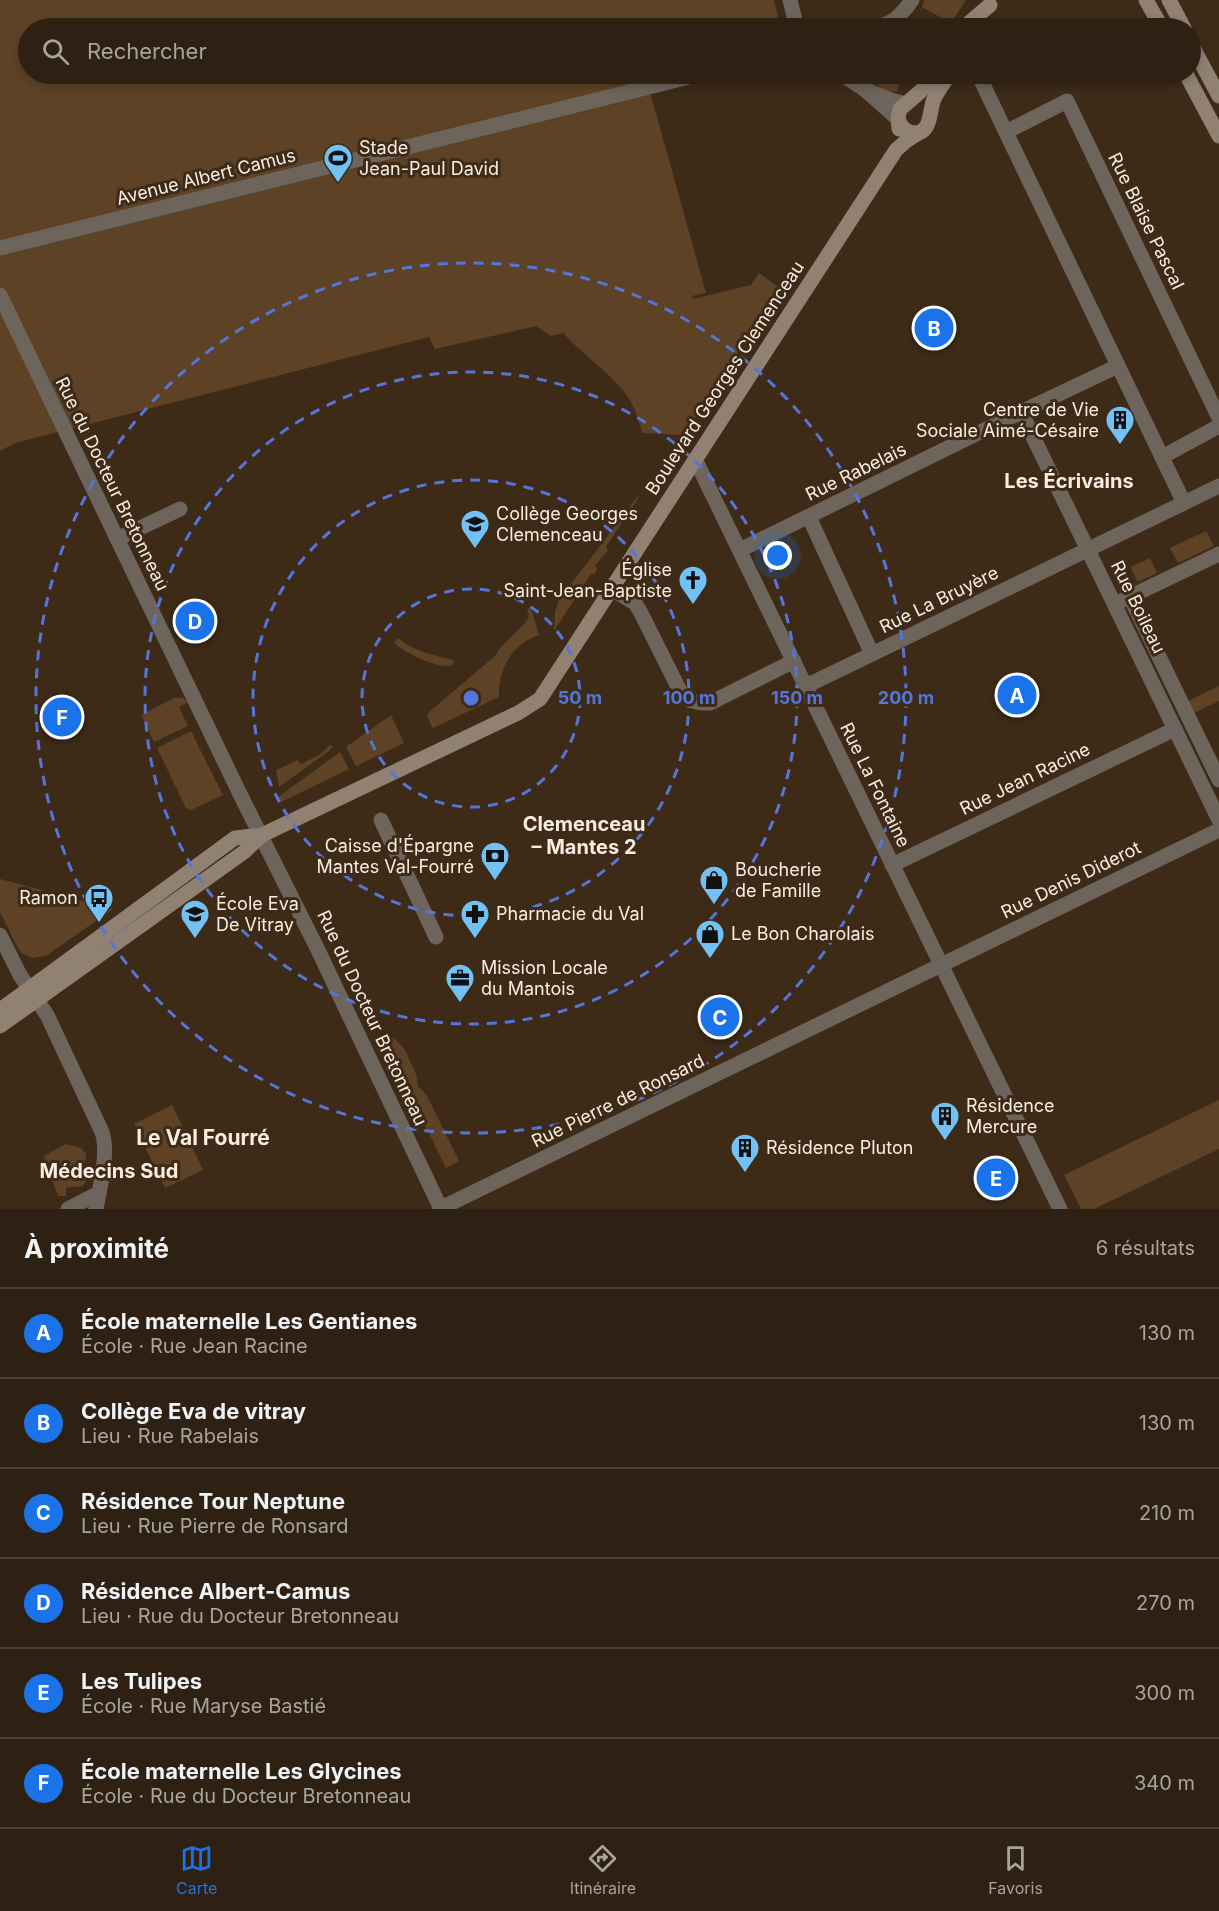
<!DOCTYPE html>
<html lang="fr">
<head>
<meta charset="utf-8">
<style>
	body { margin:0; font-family:Inter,sans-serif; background:#3a2d20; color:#f1f3f6 }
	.you { position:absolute; left:778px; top:556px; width:21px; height:21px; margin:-15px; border:4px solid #fff; border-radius:50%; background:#1a73e8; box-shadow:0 0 0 9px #1a73e833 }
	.badge { display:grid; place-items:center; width:39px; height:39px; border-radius:50%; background:#1a73e8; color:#fff; font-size:20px; font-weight:700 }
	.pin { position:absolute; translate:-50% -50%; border:3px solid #fff; box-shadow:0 2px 6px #0006 }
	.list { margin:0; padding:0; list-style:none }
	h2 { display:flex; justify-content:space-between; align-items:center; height:78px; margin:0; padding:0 24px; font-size:26px }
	h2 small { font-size:20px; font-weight:400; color:#a7a39f }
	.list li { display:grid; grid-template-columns:39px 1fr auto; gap:18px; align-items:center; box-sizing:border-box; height:90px; padding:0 24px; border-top:2px solid #493e32 }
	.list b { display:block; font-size:22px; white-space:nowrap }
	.list p { margin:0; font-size:20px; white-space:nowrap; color:#a7a39f }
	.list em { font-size:20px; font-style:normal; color:#a7a39f }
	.icon { flex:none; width:33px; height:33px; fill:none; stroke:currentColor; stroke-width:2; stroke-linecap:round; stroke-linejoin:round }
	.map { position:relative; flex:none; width:1219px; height:1209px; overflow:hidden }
	.search { position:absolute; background:#2e2012; box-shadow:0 3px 9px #0003; left:18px; right:18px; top:18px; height:66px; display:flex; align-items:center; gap:15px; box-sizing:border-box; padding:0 21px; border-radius:33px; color:#a7a39f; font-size:22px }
	.sheet { height:618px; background:#2e2012 }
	nav { display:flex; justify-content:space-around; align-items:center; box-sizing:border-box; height:84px; border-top:2px solid #493e32; background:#2e2012; font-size:16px; color:#a7a39f }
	nav a { display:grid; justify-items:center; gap:3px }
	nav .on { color:#1a73e8 }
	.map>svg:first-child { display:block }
	.green { fill:#5d4226 }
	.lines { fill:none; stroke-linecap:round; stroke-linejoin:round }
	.minor { stroke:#6d645b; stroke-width:15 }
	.secondary { stroke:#908173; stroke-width:15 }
	.ring { fill:none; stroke:#5476da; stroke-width:3; stroke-dasharray:10 8 }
	.labels { text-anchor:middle; stroke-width:6; stroke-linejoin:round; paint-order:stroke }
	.poi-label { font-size:18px; fill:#f9ede2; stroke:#3d2b18; text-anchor:start }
	.street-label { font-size:18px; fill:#f9ede2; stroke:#3d2b18 }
	.neighbourhood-label { font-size:20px; font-weight:bold; fill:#f9ede2; stroke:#3d2b18 }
	.quarter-label { font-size:21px; font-weight:bold; fill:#f9ede2; stroke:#3d2b18 }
	.centre { fill:#5476da; stroke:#3d2b18; stroke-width:3 }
	.ring-label { font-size:18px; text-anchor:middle; font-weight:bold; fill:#5476da; stroke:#3d2b18; stroke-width:6; stroke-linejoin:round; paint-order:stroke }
</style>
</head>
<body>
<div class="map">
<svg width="1219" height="1209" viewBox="0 0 1219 1209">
	<rect width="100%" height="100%" fill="#3d2b18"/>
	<g class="green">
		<path d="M0,0H774L778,18L772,28H28V74H645L706,293L692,296L693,299L751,285L759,273L780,288L687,431L682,435L642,433C639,420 635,408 628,397C611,373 583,355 563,333L551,336L536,326L435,349L429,337L15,443L0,451Z"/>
		<polygon points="924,0 966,0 951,23 922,7"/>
		<polygon points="860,74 902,74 897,92 885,90"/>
		<polygon points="638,496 639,497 606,547 608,550 595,566 597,568 595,574 591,574 554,631 555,612 559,600"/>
		<polygon points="1206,531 1214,546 1178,563 1170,548"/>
		<polygon points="1150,558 1157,573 1138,582 1130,567"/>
		<path d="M531,608L539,635C511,645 498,669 499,697L433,728L427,716L429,712L495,656C503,641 520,632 529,617L527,609Z"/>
		<path d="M398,638C415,652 433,655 454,660L453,665C438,670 406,653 394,643Z"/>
		<polygon points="1219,686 1219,701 1190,715 1184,703"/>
		<polygon points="174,698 183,698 188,702 179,707 188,726 154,742 141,715"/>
		<polygon points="391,715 404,743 356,766 346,747"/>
		<polygon points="191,731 223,795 191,810 186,808 157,748"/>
		<path d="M330,745L333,746L329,751L279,787L276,770L298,760L300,764C311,760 322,754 330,745Z"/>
		<polygon points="340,752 349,769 281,802 278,797"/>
		<polygon points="0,879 113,909 46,956 33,958 22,953 18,948 0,912"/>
		<polygon points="386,1037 390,1037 396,1040 405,1050 416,1074 418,1086 427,1096 459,1161 446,1168 383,1039"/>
		<polygon points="1219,1100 1219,1149 1094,1209 1081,1209 1064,1175"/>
		<polygon points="172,1105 203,1170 165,1188 134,1124"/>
		<polygon points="66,1144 81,1148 86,1154 86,1159 81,1169 86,1181 83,1186 66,1188 66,1196 58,1196 44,1156"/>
	</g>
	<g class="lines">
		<g class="minor">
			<polyline points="790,0 797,28"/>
			<path d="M870,28C893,24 899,18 912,0"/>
			<polyline points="841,74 864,89"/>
			<polyline points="978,74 1184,503"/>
			<polyline points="899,120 864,89 891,100 906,104"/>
			<polyline points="1006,132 1067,101 1219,418"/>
			<polyline points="0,248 701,74"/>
			<polyline points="0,295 239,792 318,950 441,1209"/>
			<polyline points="1021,412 1219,820"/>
			<polyline points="1162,457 1219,426"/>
			<polyline points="695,459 1060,1209"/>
			<polyline points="809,517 872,654"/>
			<polyline points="117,539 180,509"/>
			<polyline points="740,550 1021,412 1118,366"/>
			<path d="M612,589L635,603L641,613L682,695C691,702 699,703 710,703L794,661"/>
			<polyline points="1130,597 1219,780"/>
			<polyline points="1123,600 1219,554"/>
			<polyline points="806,686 1219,486"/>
			<polyline points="381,820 436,937"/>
			<polyline points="892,865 1175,729"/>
			<path d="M0,935L20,975L47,1015L102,1132C109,1152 100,1187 96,1209"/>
			<polyline points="68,1209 99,1193"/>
			<polyline points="439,1209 1219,830"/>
		</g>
		<g class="secondary">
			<polyline points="1146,0 1162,28"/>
			<polyline points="1169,0 1184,28"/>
			<polyline points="963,28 990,5"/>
			<polyline points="1190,42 1219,96"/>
			<polyline points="1186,74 1219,136"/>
			<path d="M899,122C902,128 906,132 914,133C932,134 929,110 934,99C938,90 944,82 950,74"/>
			<polyline points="899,129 898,117 900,109 921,91 933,74"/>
			<polyline points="0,1010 235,838 262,835 518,713 540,699 896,150 906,141 922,131"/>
			<polyline points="0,1026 244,852 262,835"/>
		</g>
	</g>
	<g class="ring">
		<circle cx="471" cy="698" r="109"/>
		<circle cx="471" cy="698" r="218"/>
		<circle cx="471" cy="698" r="326"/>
		<circle cx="471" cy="698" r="435"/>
	</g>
	<defs>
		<g id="stadium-pin" transform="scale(1.5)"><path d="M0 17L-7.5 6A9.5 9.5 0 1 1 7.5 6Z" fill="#71c1f5" stroke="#3d2b18"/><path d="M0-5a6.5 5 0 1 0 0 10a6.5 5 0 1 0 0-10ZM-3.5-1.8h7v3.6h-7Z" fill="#111"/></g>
		<g id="building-pin" transform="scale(1.5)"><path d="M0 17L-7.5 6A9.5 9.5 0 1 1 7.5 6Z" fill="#71c1f5" stroke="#3d2b18"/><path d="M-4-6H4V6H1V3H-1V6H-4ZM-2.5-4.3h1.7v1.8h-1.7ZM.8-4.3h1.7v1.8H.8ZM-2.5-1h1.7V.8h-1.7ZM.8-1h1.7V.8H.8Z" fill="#111"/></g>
		<g id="school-pin" transform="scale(1.5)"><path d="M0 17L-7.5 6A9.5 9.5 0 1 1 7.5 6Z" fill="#71c1f5" stroke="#3d2b18"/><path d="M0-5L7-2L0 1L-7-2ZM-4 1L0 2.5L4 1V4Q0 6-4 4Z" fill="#111"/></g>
		<g id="church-pin" transform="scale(1.5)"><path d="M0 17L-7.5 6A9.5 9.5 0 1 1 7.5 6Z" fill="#71c1f5" stroke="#3d2b18"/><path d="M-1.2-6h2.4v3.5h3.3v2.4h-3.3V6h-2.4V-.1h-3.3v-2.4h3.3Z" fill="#111"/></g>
		<g id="bank-pin" transform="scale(1.5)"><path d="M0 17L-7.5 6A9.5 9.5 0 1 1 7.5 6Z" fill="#71c1f5" stroke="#3d2b18"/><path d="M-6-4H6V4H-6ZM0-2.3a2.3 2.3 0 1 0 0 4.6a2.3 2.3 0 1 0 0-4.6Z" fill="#111"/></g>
		<g id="shop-pin" transform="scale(1.5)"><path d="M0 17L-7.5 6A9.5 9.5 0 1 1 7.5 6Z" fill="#71c1f5" stroke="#3d2b18"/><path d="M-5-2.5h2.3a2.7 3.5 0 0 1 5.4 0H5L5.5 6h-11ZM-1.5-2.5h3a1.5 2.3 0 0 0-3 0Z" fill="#111"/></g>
		<g id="bus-pin" transform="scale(1.5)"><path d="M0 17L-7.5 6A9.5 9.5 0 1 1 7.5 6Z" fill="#71c1f5" stroke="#3d2b18"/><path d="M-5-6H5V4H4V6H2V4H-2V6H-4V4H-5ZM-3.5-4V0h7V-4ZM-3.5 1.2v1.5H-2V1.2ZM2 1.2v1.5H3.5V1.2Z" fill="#111"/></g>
		<g id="pharmacy-pin" transform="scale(1.5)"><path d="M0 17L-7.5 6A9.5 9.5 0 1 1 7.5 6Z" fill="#71c1f5" stroke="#3d2b18"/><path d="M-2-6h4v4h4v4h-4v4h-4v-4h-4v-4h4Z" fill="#111"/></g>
		<g id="office-pin" transform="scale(1.5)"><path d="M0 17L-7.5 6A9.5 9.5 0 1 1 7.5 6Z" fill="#71c1f5" stroke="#3d2b18"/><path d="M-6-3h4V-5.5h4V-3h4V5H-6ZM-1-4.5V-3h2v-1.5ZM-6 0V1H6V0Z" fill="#111"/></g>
	</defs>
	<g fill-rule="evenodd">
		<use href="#stadium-pin" x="338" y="158"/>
		<use href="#building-pin" x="1120" y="420"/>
		<use href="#school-pin" x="475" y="524"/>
		<use href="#church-pin" x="693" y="580"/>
		<use href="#bank-pin" x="495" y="856"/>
		<use href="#shop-pin" x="714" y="880"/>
		<use href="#bus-pin" x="99" y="898"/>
		<use href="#school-pin" x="195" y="914"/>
		<use href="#pharmacy-pin" x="475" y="914"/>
		<use href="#shop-pin" x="710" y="934"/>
		<use href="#office-pin" x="460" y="978"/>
		<use href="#building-pin" x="945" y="1116"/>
		<use href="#building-pin" x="745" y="1148"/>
	</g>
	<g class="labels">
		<g class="poi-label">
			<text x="359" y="154">Stade<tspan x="359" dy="21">Jean-Paul David</tspan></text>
			<text x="1099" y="416" text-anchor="end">Centre de Vie<tspan x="1099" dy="21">Sociale Aimé-Césaire</tspan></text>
			<text x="496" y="520">Collège Georges<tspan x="496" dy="21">Clemenceau</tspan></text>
			<text x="672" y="576" text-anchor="end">Église<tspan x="672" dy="21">Saint-Jean-Baptiste</tspan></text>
			<text x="474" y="852" text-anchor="end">Caisse d'Épargne<tspan x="474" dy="21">Mantes Val-Fourré</tspan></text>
			<text x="735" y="876">Boucherie<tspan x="735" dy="21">de Famille</tspan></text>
			<text x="78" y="904" text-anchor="end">Ramon</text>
			<text x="216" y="910">École Eva<tspan x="216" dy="21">De Vitray</tspan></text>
			<text x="496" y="920">Pharmacie du Val</text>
			<text x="731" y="940">Le Bon Charolais</text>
			<text x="481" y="974">Mission Locale<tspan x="481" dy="21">du Mantois</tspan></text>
			<text x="966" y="1112">Résidence<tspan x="966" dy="21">Mercure</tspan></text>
			<text x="766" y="1154">Résidence Pluton</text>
		</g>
		<g class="street-label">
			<text transform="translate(206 177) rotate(-14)" y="6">Avenue Albert Camus</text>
			<text transform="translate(1146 221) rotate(64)" y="6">Rue Blaise Pascal</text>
			<text transform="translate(725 378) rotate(-57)" y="6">Boulevard Georges Clemenceau</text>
			<text transform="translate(856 472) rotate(-26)" y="6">Rue Rabelais</text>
			<text transform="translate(112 484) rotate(64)" y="6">Rue du Docteur Bretonneau</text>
			<text transform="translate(939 600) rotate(-26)" y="6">Rue La Bruyère</text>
			<text transform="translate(1138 607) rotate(64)" y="6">Rue Boileau</text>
			<text transform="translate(1025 779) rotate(-26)" y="6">Rue Jean Racine</text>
			<text transform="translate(875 785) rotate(64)" y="6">Rue La Fontaine</text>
			<text transform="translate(1071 880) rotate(-26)" y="6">Rue Denis Diderot</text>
			<text transform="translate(372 1018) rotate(65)" y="6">Rue du Docteur Bretonneau</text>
			<text transform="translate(618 1101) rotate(-26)" y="6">Rue Pierre de Ronsard</text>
		</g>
		<g class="neighbourhood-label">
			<text x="1069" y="488">Les Écrivains</text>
			<text x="584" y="831">Clemenceau<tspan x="584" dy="23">– Mantes 2</tspan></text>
			<text x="109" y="1178">Médecins Sud</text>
		</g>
		<g class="quarter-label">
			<text x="203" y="1145">Le Val Fourré</text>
		</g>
	</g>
	<circle cx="471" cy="698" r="9" class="centre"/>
	<g class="ring-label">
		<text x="580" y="704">50 m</text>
		<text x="689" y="704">100 m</text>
		<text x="797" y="704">150 m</text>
		<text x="906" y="704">200 m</text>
	</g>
</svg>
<div class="you"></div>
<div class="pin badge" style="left:1017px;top:695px">A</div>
<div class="pin badge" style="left:934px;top:328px">B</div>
<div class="pin badge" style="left:720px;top:1017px">C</div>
<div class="pin badge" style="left:195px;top:621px">D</div>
<div class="pin badge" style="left:996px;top:1178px">E</div>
<div class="pin badge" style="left:62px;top:717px">F</div>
<div class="search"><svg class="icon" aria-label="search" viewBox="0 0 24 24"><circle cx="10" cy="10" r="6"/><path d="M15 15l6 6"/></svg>Rechercher</div>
</div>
<section class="sheet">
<h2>À proximité<small>6 résultats</small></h2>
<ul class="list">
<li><span class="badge">A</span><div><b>École maternelle Les Gentianes</b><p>École · Rue Jean Racine</p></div><em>130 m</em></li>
<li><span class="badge">B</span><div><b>Collège Eva de vitray</b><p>Lieu · Rue Rabelais</p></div><em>130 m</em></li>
<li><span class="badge">C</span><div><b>Résidence Tour Neptune</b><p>Lieu · Rue Pierre de Ronsard</p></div><em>210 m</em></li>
<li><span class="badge">D</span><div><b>Résidence Albert-Camus</b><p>Lieu · Rue du Docteur Bretonneau</p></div><em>270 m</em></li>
<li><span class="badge">E</span><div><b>Les Tulipes</b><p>École · Rue Maryse Bastié</p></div><em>300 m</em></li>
<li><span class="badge">F</span><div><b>École maternelle Les Glycines</b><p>École · Rue du Docteur Bretonneau</p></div><em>340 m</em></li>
</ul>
</section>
<nav>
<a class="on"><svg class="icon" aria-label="map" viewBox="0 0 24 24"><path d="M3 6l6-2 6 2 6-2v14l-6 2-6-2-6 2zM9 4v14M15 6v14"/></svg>Carte</a>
<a><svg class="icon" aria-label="directions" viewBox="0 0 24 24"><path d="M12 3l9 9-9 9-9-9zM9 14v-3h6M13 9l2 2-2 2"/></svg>Itinéraire</a>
<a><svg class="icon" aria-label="saved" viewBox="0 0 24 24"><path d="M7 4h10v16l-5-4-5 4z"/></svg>Favoris</a>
</nav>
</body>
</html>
